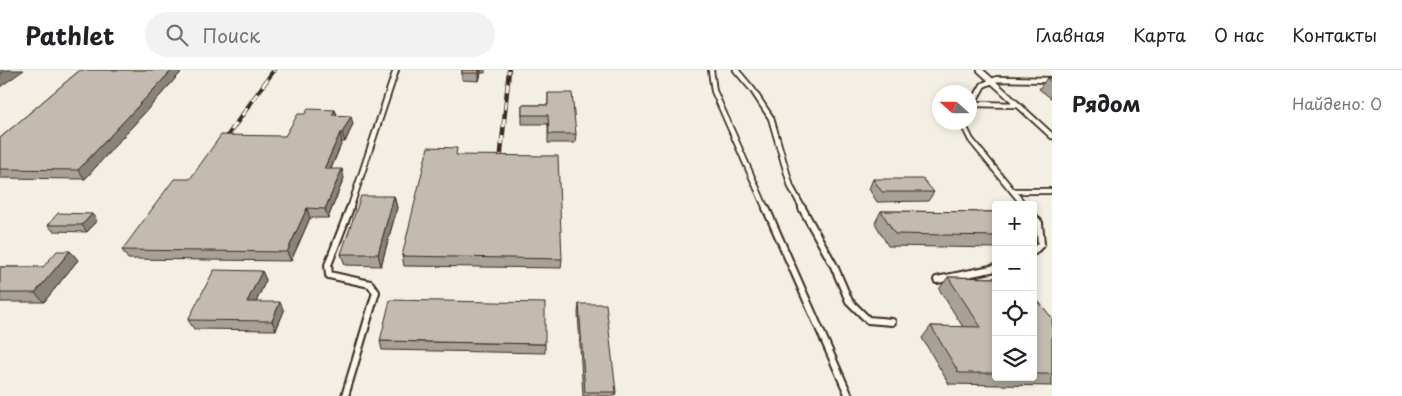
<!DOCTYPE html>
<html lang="ru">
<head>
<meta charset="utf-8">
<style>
	body { margin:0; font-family:"Playpen Sans",sans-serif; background:#f2f2f2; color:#202124 }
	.controls { position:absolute; right:15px; bottom:15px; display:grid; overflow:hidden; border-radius:5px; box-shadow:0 2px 8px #0003 }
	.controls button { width:45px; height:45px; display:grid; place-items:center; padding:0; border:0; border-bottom:1px solid #e0e0e0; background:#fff; color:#202124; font:25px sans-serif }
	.compass { position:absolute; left:932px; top:15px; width:45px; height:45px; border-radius:50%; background:#fff; box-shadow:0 2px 8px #0003; rotate:291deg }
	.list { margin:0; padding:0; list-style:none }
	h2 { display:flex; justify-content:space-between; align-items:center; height:65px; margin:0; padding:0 20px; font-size:21px }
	h2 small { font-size:16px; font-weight:400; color:#757577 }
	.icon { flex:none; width:28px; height:28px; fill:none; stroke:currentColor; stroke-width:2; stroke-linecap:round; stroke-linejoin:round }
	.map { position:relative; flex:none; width:1052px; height:326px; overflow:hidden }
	header { display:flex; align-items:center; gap:30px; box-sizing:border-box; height:70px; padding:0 25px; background:#fff; border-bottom:1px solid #e0e0e0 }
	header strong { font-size:24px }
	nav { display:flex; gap:28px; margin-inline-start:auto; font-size:18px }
	.search { width:350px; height:45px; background:#f2f2f2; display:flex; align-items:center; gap:12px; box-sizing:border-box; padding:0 18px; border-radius:28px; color:#757577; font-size:19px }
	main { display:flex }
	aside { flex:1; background:#fff }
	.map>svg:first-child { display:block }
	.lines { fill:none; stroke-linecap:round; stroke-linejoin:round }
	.lane-far1-casing { stroke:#3b2a1e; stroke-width:8 }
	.lane-casing { stroke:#3b2a1e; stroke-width:10 }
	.lane-far1 { stroke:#fbf7ec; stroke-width:4.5 }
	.lane { stroke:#fbf7ec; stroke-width:6 }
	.rail-casing { stroke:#3b2a1e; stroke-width:4.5 }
	.rail { stroke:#fbf7ec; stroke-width:3; stroke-dasharray:9; stroke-linecap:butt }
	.wall { fill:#a8a197; stroke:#3b2a1e }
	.shaded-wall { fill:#88837b; stroke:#3b2a1e }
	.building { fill:#c3bbb0; stroke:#3b2a1e }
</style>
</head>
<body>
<header>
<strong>Pathlet</strong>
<div class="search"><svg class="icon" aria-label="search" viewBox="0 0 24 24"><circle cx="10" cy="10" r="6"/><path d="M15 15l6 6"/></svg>Поиск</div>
<nav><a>Главная</a><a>Карта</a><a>О нас</a><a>Контакты</a></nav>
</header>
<main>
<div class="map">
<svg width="1052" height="326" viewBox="0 0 1052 326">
	<rect width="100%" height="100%" fill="#f3efe4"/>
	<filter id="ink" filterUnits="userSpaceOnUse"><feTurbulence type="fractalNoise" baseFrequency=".02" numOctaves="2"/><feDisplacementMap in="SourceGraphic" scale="10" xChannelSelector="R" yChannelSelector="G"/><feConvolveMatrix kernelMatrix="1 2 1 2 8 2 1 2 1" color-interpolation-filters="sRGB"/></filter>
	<g filter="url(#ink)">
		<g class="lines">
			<g class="lane-far1-casing">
				<g id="lane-far1">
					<polyline points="711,0 714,21 766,139"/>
					<polyline points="736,0 752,19 771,48 791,117 803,139"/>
					<polyline points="980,0 1052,66"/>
					<polyline points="973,34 1017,35"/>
					<polyline points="969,40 983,15 997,9 1052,10"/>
					<polyline points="965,52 964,56 971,70 1024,135"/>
					<polyline points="1013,121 1052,121"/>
					<polyline points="350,139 396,0"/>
				</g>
			</g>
			<g class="lane-casing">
				<g id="lane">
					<polyline points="766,138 849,326"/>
					<polyline points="802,138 834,196 849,231 868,250 892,252"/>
					<polyline points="1033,146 1039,153 1041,174 1033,182"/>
					<polyline points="937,210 996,198"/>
					<polyline points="345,326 376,222 370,214 329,205 328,195 350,138"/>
				</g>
			</g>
			<use href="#lane-far1" class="lane-far1"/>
			<use href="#lane" class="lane"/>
			<g class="rail-casing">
				<g id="rail">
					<polyline points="221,75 274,0"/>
					<polyline points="500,93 509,0"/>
				</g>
			</g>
			<use href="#rail" class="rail"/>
		</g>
		<g class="wall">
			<polygon points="80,0 183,0 85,109 0,108 0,68"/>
			<polygon points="462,0 485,0 485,3 481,3 479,11 462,10"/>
			<polygon points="1047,8 1052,8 1052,29 1039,19"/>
			<polygon points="548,23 576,64 575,73 548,73 548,54 522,54 522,35 548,35"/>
			<polygon points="335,40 337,45 353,54 345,72 342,72 331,99 344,108 328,148 310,148 291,191 128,189 122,180 190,109 285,66 305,44"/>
			<polygon points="458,85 562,189 561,198 404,196 402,186"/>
			<polygon points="873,109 934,122 928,131 877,132 869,119"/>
			<polygon points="394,126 397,138 381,196 345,195 341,184"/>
			<polygon points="881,141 996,142 996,178 888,176 875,153"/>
			<polygon points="97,150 87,162 53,161 48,155"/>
			<polygon points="70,181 78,190 44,232 0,232 0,197 43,197"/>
			<polygon points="262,201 266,210 256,232 284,241 276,260 194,259 188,250"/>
			<polygon points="948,207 996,208 996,307 1033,307 1033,225 1052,248 1052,316 949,314 922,268 931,256 963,257 939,219"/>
			<polygon points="579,234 616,322 615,326 583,326 578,243"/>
			<polygon points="380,271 545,274 545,283 382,280"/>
		</g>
		<g class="shaded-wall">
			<polygon points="6,0 24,0 0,17 0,4"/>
			<polygon points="172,0 183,0 85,109 78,100"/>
			<polygon points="479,0 481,0 481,3 479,11"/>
			<polygon points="335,40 337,48 332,45"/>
			<polygon points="351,46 353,54 345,72 342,63"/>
			<polygon points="340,63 342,72 327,108 324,99"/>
			<polygon points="342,99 344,108 328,148 325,139"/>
			<polygon points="394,126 397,138 381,196 378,184"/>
			<polygon points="307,138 310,148 291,191 287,182"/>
			<polygon points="92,144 97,150 87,162 82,155"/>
			<polygon points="70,181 78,190 44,232 35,223"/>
			<polygon points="262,201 266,210 252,241 247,232"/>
			<polygon points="280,232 284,241 276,260 272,251"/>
		</g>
		<g class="building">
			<polygon points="0,0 6,0 0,4"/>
			<polygon points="80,0 172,0 78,100 0,99 0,68"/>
			<rect x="462" y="0" width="17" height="3"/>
			<polygon points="1047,8 1052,8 1052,13"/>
			<polygon points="548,23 572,23 576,64 549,64 548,45 522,45 522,35 548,35"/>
			<polygon points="308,39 335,40 332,45 351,46 342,63 340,63 324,99 342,99 325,139 307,138 287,182 122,180 174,109 190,109 221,65 285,66 298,44 305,44"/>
			<polygon points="428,77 457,78 456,85 558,86 562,189 402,186"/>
			<polygon points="873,109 923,109 934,122 882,122"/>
			<polygon points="361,126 394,126 378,184 341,184"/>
			<polygon points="881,141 996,142 996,166 895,164"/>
			<polygon points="58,143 92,144 82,155 48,155"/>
			<polygon points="57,181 70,181 35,223 0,223 0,197 43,197"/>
			<polygon points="214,200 262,201 247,232 280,232 272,251 188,250"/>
			<polygon points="948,207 996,208 996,303 959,303 931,256 981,257"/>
			<polygon points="1033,225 1052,248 1052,304 1033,304"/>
			<polygon points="390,230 545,233 545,274 380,271"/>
			<polygon points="579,234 606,234 616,322 585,322"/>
		</g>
	</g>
</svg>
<div class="controls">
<button>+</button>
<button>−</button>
<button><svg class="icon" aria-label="locate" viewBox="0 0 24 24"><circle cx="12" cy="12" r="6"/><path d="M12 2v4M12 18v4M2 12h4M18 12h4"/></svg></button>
<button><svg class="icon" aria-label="layers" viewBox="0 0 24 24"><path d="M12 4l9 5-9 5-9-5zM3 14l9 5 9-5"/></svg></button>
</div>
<svg class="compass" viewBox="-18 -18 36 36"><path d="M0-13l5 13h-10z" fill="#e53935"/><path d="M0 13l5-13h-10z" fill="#757577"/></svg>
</div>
<aside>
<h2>Рядом<small>Найдено: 0</small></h2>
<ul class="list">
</ul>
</aside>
</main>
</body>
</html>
